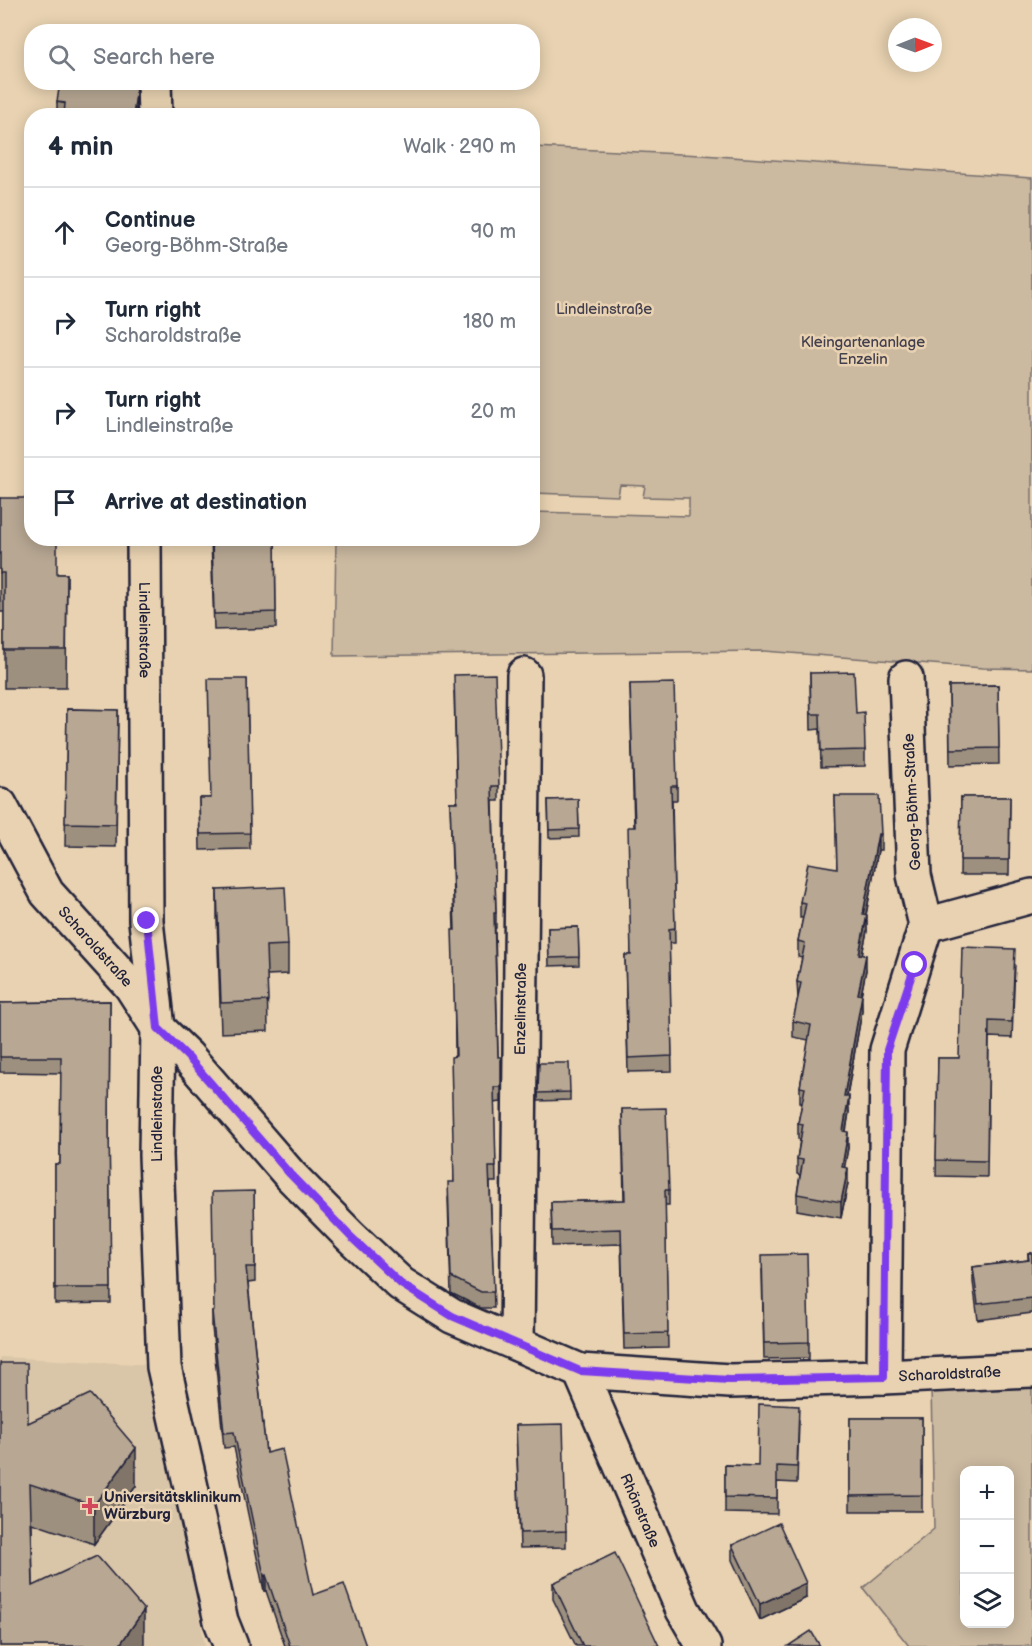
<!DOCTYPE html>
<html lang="en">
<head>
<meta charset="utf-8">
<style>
	body { margin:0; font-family:"Balsamiq Sans",sans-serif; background:#f6f6f7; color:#1f2937 }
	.controls { position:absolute; right:18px; bottom:18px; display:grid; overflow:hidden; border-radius:12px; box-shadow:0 3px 15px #0003 }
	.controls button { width:54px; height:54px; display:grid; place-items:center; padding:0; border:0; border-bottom:2px solid #e0e1e3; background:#fff; color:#1f2937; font:30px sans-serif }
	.compass { position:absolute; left:888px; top:18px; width:54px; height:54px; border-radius:50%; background:#fff; box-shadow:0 3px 15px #0003; rotate:89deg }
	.stop { position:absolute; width:18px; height:18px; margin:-14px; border:4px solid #7c3aed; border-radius:50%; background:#fff }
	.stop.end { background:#7c3aed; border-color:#fff; box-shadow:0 2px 6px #0008 }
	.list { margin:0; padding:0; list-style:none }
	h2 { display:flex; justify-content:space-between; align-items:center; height:78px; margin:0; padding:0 24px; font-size:26px }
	h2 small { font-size:20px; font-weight:400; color:#747a83 }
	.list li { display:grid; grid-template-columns:39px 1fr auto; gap:18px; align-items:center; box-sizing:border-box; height:90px; padding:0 24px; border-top:2px solid #e0e1e3 }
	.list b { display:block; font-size:22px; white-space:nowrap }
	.list p { margin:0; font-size:20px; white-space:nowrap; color:#747a83 }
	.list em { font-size:20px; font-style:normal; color:#747a83 }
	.icon { flex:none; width:33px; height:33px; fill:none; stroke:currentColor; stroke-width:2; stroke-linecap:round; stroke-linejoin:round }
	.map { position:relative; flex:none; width:1032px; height:1646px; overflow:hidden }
	.search { position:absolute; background:#fff; box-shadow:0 3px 15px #0003; left:24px; top:24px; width:516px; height:66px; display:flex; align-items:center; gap:15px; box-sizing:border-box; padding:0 21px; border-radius:24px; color:#747a83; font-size:22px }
	.panel { position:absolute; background:#fff; box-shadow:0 3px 15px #0003; left:24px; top:108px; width:516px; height:438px; border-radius:24px }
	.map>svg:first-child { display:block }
	.built { fill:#d9c5a8 }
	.green { fill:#cbb9a0; stroke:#766e6e; stroke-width:1.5; fill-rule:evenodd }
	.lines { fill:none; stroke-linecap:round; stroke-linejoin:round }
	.minor-casing { stroke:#22223b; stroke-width:38 }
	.minor { stroke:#e8d2b1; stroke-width:33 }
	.wall { fill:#9d907e; stroke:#22223b; stroke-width:1.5 }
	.shaded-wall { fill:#807567; stroke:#22223b; stroke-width:1.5 }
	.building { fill:#b7a793; stroke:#22223b; stroke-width:1.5 }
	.route { stroke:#7c3aed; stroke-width:8 }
	.poi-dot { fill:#d1495b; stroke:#e8d2b1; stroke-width:2 }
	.labels { text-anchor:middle; stroke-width:5; stroke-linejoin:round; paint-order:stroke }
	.park-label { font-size:15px; fill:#44404f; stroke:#e8d2b1 }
	.street-label { font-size:15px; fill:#22223b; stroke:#e8d2b1 }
	.poi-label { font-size:15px; font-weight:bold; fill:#22223b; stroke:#e8d2b1; text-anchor:start }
</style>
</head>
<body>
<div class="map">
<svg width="1032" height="1646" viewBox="0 0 1032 1646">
	<rect width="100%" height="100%" fill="#e8d2b1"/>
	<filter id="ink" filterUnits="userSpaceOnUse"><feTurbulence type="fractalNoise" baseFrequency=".0167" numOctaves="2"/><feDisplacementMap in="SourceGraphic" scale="12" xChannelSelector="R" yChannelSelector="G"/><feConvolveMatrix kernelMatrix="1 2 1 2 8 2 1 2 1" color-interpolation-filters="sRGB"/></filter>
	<g filter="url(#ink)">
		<polygon class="built" points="0,1357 154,1365 205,1646 0,1646"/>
		<g class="green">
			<polygon points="533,147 702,155 1032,178 1032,669 983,668 764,651 334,656 336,539 532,538 533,512 689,516 689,498 643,497 645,486 620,485 618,496 533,493"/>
			<path d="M1032,1383V1646H909L863,1588L934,1529L931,1388ZM964,1470H1010V1624H964Z"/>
		</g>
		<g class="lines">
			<g class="minor-casing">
				<g id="minor">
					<polyline points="154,82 155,116"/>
					<path id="s1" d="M144,538L146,921L158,1028L156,1155L164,1367L221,1621L231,1646"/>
					<path id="s2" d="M0,805L47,893L131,986L158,1028L187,1056L290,1175L350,1236L401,1284L452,1316L580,1371L730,1381L884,1377L1032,1370"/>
					<polyline points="926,925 1032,896"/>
					<path id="s3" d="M517,1343L524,675"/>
					<path id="s4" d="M580,1371L683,1610L704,1646"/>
					<polyline points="884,1377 887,1050 926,925 914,875 906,678"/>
				</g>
			</g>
			<use href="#minor" class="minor"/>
		</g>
		<g class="wall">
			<polygon points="57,102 136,116 57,116"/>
			<polygon points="0,498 57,574 67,574 66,688 4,688 4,612 0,612"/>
			<polygon points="211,538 275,538 276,628 214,630"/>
			<polygon points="810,673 856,713 865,750 865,766 821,767 820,729 811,730"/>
			<polygon points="247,679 250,849 200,850 199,798 210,798"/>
			<polygon points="630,684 677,786 677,800 672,800 675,943 669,943 672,1071 628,1072 625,955 631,955 634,827"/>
			<polygon points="998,685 999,764 950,765 949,686"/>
			<polygon points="454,691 499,786 499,801 493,801 496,913 496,928 495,928 498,1057 501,1072 501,1102 494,1103 496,1182 490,1182 494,1308 481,1308 451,1293 448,1198 454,1182 455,1056 454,930 450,802 457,802"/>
			<polygon points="67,709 118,710 116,847 65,846"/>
			<polygon points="835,796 881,834 881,850 878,850 866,915 867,931 862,954 866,970 861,995 862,1011 847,1096 849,1112 846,1132 848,1148 844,1167 848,1183 841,1218 797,1210 797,1194 800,1175 797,1174 797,1159 800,1139 798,1139 798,1123 802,1103 800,1103 800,1087 809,1040 793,1037 793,1021 798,998 797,982 802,958 798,957 798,941 803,918 800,918 800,902 837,868"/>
			<polygon points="961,797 1010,797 1009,875 960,875"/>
			<polygon points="578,799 579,837 549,838 548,800"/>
			<polygon points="217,890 288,945 288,974 267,975 268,1031 221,1033 217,920"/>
			<polygon points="578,927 579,965 549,966 548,928"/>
			<polygon points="1015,964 1012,1038 989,1037 987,1177 936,1176 938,1058 959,1058"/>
			<polygon points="110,1001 109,1134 111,1303 55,1304 55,1164 60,1164 61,1073 0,1072 0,1003"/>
			<polygon points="539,1063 570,1092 570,1100 538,1101"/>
			<polygon points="622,1109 669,1190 669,1205 665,1205 668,1348 624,1349 621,1244 552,1246 551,1202 624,1200"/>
			<polygon points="254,1191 255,1282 248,1283 266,1453 313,1595 366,1646 285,1646 266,1591 264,1591 234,1447 224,1448 212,1327 212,1311 213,1311"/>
			<polygon points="1028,1253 1032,1253 1032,1313 978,1320 973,1282 973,1267 1028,1260"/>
			<polygon points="762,1271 809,1342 809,1358 764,1359"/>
			<rect x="850" y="1418" width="72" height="93"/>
			<polygon points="799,1421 797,1483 777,1482 777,1514 725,1513 725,1465 758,1466"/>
			<polygon points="28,1423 136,1486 94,1544 32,1523 33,1586 144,1646 0,1646"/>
			<polygon points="516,1425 566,1531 566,1547 520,1548"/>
			<polygon points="732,1545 806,1598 760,1620 732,1560"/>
			<polygon points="553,1583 659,1646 576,1646 553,1599"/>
		</g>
		<g class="shaded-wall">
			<polygon points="136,93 136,116 133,116"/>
			<polygon points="878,834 878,850 863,930 863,914"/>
			<polygon points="867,915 867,931 859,969 859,954"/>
			<polygon points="866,955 866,970 858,1010 858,994"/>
			<polygon points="862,995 862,1011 844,1111 844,1096"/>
			<polygon points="849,1096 849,1112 843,1147 843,1131"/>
			<polygon points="848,1132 848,1148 842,1182 842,1167"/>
			<polygon points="848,1168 848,1183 841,1218 841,1202"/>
			<polygon points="136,1448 136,1486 94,1544 94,1505"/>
			<polygon points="266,1575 266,1591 264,1591 264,1576"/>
			<polygon points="806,1583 806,1598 760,1620 760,1604"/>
			<polygon points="144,1610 144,1646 119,1646"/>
		</g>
		<g class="building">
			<polygon points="60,82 136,82 136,93 133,116 64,116 65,103 57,102"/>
			<polygon points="0,498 32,498 32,538 57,538 57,574 67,574 66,650 4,650 4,573 0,573"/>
			<polygon points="212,538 275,538 276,612 214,614"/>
			<polygon points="854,672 856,713 864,712 865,750 821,751 820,714 811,714 810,673"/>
			<polygon points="495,674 499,786 492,786 496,913 494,913 498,1057 501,1057 501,1087 494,1087 496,1167 489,1167 494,1292 481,1292 451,1277 448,1182 454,1182 451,1057 456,1056 452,930 455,930 450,802 457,802 454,675"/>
			<polygon points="208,679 247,679 250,833 200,834 199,798 211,798"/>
			<polygon points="674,683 677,786 671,786 675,928 669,929 672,1056 628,1058 625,955 631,955 628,827 635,827 630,684"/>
			<polygon points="998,685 999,748 950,749 949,686"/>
			<polygon points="67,709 118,710 116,824 65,823"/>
			<polygon points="835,796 879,796 881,834 878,834 863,914 867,915 859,954 866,955 858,994 862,995 844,1096 849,1096 843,1131 848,1132 842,1167 848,1168 841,1202 797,1194 803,1160 797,1159 803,1124 798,1123 805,1088 800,1087 811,1025 793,1021 801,983 797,982 805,943 798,941 806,903 800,902 808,863 837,868"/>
			<polygon points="961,797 1010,797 1009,860 960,860"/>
			<polygon points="578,799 579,829 549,830 548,800"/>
			<polygon points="285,887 288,945 266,946 268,1001 221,1003 217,890"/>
			<polygon points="578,927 579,957 549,958 548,928"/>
			<polygon points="962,947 1015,949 1012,1022 989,1021 987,1161 936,1160 938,1058 959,1058"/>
			<polygon points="110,1001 109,1126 111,1288 55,1288 55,1164 60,1164 61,1057 0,1057 0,1003"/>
			<polygon points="539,1063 569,1063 570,1092 538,1093"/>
			<polygon points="666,1108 669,1190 665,1190 668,1333 624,1334 621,1229 552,1231 551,1202 625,1200 622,1109"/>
			<polygon points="254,1191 255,1267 246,1267 266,1453 282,1449 313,1595 344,1584 366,1646 290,1646 266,1575 264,1576 234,1432 224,1433 212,1311 214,1311 212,1192"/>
			<polygon points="1028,1253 1032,1253 1032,1298 978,1304 973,1267 1029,1260"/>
			<polygon points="807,1254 809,1342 764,1343 762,1255"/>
			<polygon points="0,1363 27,1363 28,1423 90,1394 136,1448 94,1505 30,1484 33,1586 97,1556 144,1610 119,1646 0,1646"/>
			<polygon points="759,1404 799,1406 797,1467 777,1466 777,1498 725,1497 725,1465 758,1466"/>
			<polygon points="850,1418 922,1418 922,1495 850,1496"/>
			<polygon points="563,1424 566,1531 520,1533 516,1425"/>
			<polygon points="779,1523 806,1583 760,1604 732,1545"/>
			<polygon points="615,1553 659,1646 583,1646 553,1583"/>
			<polygon points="811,1631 820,1646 788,1646"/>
		</g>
	</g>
	<g class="lines" filter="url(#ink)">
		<polyline class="route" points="147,921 158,1028 187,1056 290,1174 350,1236 401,1284 452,1316 580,1371 730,1380 884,1377 887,1050 915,965"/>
	</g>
	<path class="poi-dot" d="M87 1497h6v6h6v6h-6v6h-6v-6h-6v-6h6z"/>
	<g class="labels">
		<g class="park-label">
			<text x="604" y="314">Lindleinstraße</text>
			<text x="863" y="347">Kleingartenanlage<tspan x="863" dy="17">Enzelin</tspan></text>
		</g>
		<g class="street-label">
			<text dy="5" stroke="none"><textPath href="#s1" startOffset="92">Lindleinstraße</textPath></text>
			<text transform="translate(912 802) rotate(-93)" y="5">Georg-Böhm-Straße</text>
			<text dy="5" stroke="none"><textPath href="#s2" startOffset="172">Scharoldstraße</textPath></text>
			<text dy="5" stroke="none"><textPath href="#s3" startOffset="334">Enzelinstraße</textPath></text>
			<text transform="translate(157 1114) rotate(-90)" y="5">Lindleinstraße</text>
			<text dy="5" stroke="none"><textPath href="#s2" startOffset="1198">Scharoldstraße</textPath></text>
			<text dy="5" stroke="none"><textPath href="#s4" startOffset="152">Rhönstraße</textPath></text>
		</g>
		<g class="poi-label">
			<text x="104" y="1502">Universitätsklinikum<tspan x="104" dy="17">Würzburg</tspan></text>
		</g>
	</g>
</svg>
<div class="controls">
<button>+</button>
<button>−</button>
<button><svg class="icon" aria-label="layers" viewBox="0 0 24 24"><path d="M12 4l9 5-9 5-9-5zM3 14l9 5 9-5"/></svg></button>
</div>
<svg class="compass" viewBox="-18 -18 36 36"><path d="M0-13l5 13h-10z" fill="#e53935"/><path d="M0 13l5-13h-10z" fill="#747a83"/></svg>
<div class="stop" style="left:915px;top:965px"></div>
<div class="stop end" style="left:147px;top:921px"></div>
<div class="search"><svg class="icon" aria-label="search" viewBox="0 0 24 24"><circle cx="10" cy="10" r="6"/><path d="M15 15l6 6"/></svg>Search here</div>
<section class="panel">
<h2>4 min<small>Walk · 290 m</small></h2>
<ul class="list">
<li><svg class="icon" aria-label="ahead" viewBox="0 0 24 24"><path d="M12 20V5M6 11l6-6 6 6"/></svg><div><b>Continue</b><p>Georg-Böhm-Straße</p></div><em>90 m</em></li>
<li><svg class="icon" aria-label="right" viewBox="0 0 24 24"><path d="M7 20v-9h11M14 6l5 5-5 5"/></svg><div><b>Turn right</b><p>Scharoldstraße</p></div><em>180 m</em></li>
<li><svg class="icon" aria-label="right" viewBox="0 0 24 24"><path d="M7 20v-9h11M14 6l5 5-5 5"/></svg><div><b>Turn right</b><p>Lindleinstraße</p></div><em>20 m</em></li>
<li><svg class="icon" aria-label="arrive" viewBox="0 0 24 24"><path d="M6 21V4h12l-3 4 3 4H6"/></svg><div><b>Arrive at destination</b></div></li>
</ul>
</section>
</div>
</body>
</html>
